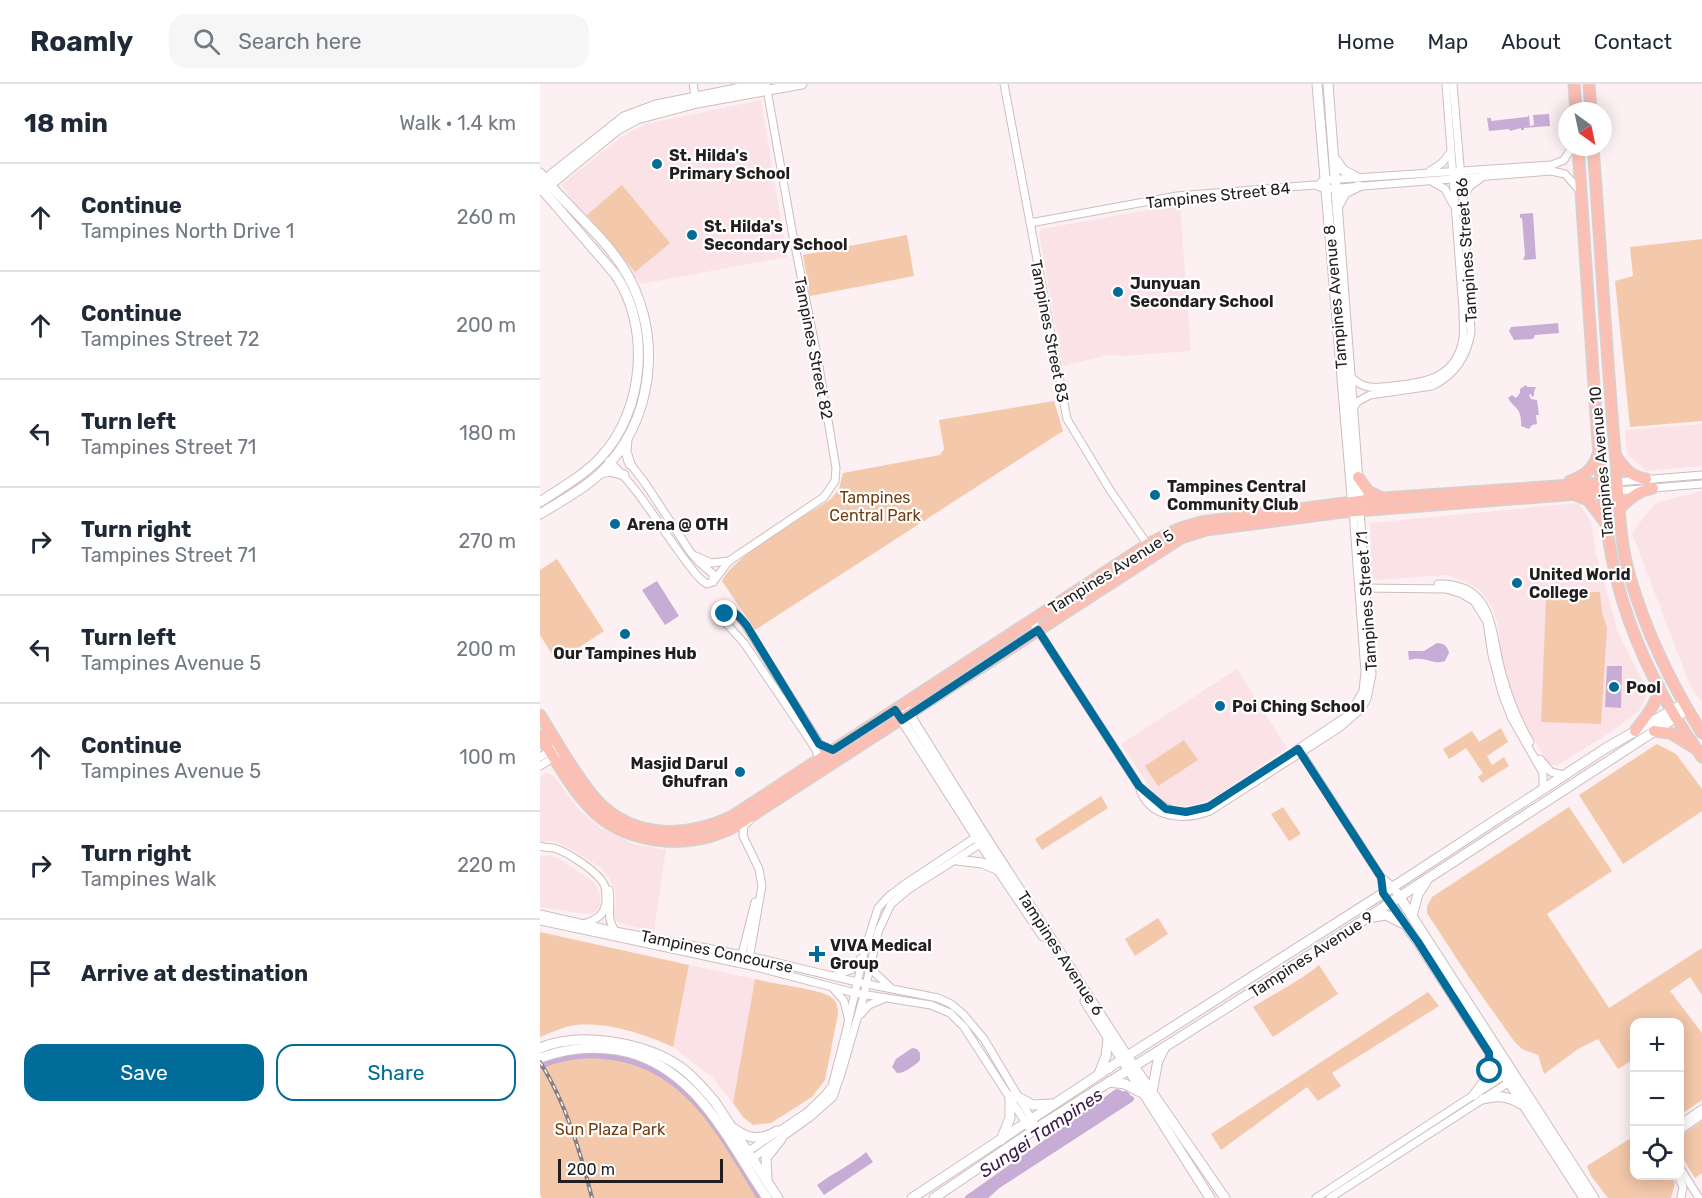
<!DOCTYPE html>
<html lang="en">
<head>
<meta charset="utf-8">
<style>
	body { margin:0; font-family:Rubik,sans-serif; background:#f6f6f7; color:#1f2937 }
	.controls { position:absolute; right:18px; bottom:18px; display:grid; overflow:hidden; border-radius:12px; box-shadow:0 3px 15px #0003 }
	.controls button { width:54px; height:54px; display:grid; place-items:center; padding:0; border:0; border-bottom:2px solid #e0e1e3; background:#fff; color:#1f2937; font:30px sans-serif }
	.compass { position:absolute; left:1018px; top:18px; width:54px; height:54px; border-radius:50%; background:#fff; box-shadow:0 3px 15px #0003; rotate:147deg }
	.scale { position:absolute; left:18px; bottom:15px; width:165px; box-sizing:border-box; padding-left:6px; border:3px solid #221d1e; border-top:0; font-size:16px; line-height:21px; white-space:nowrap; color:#221d1e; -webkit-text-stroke:4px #fff; paint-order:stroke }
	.stop { position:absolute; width:18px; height:18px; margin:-14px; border:4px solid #016c99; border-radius:50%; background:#fff }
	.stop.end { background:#016c99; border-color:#fff; box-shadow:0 2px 6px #0008 }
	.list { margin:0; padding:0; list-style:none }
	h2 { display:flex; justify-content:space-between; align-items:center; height:78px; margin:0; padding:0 24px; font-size:26px }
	h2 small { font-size:20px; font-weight:400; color:#747a83 }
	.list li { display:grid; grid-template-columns:39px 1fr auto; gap:18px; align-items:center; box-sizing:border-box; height:108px; padding:0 24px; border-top:2px solid #e0e1e3 }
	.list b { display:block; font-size:22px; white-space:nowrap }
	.list p { margin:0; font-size:20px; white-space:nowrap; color:#747a83 }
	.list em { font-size:20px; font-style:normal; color:#747a83 }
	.actions { display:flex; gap:12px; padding:18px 24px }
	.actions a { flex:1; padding:14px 0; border:2px solid #016c99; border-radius:18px; text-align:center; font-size:21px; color:#016c99 }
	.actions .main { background:#016c99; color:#fff }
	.icon { flex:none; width:33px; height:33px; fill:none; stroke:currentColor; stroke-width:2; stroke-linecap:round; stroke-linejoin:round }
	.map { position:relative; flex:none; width:1162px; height:1114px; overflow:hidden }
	header { display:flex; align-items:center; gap:36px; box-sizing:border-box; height:84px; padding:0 30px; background:#fff; border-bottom:2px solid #e0e1e3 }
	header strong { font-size:28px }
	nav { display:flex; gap:33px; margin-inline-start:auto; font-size:21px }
	.search { width:420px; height:54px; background:#f6f6f7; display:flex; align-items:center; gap:15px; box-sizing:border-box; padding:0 21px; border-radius:18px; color:#747a83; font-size:22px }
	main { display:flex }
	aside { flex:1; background:#fff }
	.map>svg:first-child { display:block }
	.built { fill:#fbe2e7 }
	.green { fill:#f3c8ab }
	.water { fill:#c7add6 }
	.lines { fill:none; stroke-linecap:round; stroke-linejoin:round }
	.canal { stroke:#c7add6; stroke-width:6 }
	.river { stroke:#c7add6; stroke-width:10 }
	.street-casing { stroke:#cdbdc0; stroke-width:9 }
	.secondary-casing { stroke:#cdbdc0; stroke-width:11 }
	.primary-casing { stroke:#d3d2d2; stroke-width:13 }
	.street { stroke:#fff; stroke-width:7 }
	.secondary { stroke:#fff; stroke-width:9 }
	.primary { stroke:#fcbfb4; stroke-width:10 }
	.rail-casing { stroke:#867d7f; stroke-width:4 }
	.rail { stroke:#fff; stroke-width:1.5; stroke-dasharray:4.5; stroke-linecap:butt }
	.route { stroke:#016c99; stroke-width:8 }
	.poi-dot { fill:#016c99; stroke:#fff; stroke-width:2 }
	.labels { text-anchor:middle; stroke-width:4.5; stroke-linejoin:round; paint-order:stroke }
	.poi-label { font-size:16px; font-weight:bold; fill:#221d1e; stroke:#fff; text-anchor:start }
	.street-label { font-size:16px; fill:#221d1e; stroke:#fff }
	.park-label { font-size:16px; fill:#723d0f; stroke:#fff }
	.water-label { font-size:18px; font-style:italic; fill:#3c1a4c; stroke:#fff }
</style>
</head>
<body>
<header>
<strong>Roamly</strong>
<div class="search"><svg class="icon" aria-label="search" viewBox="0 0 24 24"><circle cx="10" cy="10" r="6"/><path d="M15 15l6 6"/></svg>Search here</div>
<nav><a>Home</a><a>Map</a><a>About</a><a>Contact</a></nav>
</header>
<main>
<aside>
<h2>18 min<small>Walk · 1.4 km</small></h2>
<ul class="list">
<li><svg class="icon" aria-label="ahead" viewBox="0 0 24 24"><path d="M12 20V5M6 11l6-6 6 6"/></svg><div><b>Continue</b><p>Tampines North Drive 1</p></div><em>260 m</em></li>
<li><svg class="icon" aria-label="ahead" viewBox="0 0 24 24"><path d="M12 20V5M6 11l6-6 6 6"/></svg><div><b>Continue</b><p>Tampines Street 72</p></div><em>200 m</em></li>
<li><svg class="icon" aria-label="left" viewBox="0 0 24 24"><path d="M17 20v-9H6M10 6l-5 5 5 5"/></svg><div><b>Turn left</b><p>Tampines Street 71</p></div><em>180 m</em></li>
<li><svg class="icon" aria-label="right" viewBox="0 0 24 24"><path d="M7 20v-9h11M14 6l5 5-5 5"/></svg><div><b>Turn right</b><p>Tampines Street 71</p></div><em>270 m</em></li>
<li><svg class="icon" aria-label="left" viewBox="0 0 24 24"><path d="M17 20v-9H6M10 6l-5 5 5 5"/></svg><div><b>Turn left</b><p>Tampines Avenue 5</p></div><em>200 m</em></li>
<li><svg class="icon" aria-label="ahead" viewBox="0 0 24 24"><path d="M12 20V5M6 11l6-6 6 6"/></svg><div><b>Continue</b><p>Tampines Avenue 5</p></div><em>100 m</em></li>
<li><svg class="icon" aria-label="right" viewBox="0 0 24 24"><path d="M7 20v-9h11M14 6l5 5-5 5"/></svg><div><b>Turn right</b><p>Tampines Walk</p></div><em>220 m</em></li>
<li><svg class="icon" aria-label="arrive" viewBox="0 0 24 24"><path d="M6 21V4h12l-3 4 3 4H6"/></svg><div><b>Arrive at destination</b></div></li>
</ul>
<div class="actions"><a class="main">Save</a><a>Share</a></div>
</aside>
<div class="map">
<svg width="1162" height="1114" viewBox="0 0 1162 1114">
	<rect width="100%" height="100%" fill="#fdf0f2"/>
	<g class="built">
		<polygon points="221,16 247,173 101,200 42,129 21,101 81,53 106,40"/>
		<polygon points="640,120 651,267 584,272 568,271 523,282 499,150 500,147 502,145"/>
		<polygon points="1162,340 1162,382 1106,387 1087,370 1085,346"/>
		<polygon points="1162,407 1162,619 1149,599 1092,449 1115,419"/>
		<polygon points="1038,419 1051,437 1056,469 1078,548 1108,608 1099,627 1068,650 1019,680 1014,681 1009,680 987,644 968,602 962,578 957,537 952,523 940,506 925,498 906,491 838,496 833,494 831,490 830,439"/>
		<polygon points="697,585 747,664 672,715 650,722 635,721 618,716 581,660"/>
		<polygon points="6,689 13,691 39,726 59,743 94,760 126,766 114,847 82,840 76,837 73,830 76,818 75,806 69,794 60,783 22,760 11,757 0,757 0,693"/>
		<polygon points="9,771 18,774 54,798 60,810 60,822 56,828 51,830 45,830 0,823 0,772"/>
		<polygon points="149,881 215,895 193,1019 172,993 133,963"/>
	</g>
	<g class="green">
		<polygon points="82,101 130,159 95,188 47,131"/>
		<polygon points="367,151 374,192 270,212 263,171"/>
		<polygon points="1162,155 1162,337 1090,343 1075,197 1093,192 1090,163"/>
		<path d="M514,317L523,347L215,546L182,497C195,470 264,433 291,415L299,405L303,389L400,371L404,365L399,336Z"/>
		<polygon points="17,475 64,547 17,578 0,551 0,486"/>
		<polygon points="1019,508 1060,508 1062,528 1067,544 1061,640 1001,638 1006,516"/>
		<polygon points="961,644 968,658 947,672 952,681 964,673 969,682 942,699 938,693 943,689 926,664 909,675 903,665 932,647 939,658"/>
		<polygon points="644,656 658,676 618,702 605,682"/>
		<polygon points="1117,660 1136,670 1162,705 1162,727 1083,780 1039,711"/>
		<polygon points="561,712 568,724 502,766 495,755"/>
		<polygon points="743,723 761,750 749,757 731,730"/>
		<polygon points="1029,723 1072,787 1007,830 1069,924 1162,864 1162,911 1150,893 1130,907 1162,949 1162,1016 1140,1031 1140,938 1094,938 1094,975 1078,985 1058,955 1038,965 1004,990 998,971 982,965 974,957 930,895 887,829 887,822 892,813"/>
		<polygon points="618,834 628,850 595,872 585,855"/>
		<path d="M0,848L149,881L133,963C104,950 69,938 36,941C24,942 11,949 0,953Z"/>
		<path d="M779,881L798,910L733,953L713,923C735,909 760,897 779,881Z"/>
		<path d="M215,895C232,900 280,905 291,913C297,918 298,922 298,930L285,996L272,1013L231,1039L213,1041L203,1033L193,1019Z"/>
		<polygon points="888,908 899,922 792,989 801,1002 778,1017 767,1003 681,1066 671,1050"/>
		<path d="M43,972C142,971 171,1042 218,1114H2L0,1111V983L22,975Z"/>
		<polygon points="1162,1037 1162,1089 1155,1094 1140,1070 1140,1052"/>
		<polygon points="1094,1052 1094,1092 1132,1092 1135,1099 1131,1114 1068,1114 1051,1092 1047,1082"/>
	</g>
	<g class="water">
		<polygon points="1009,30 1010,42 984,44 984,46 981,46 981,44 970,47 969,45 949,47 947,34 951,34 951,37 987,33 989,31 990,42 994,41 993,31"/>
		<polygon points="993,129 996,175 983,176 985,171 982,134 980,134 980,130"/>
		<polygon points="1018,239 1019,249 995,251 993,255 974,256 969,247 971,243"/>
		<path d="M986,301L987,303H996L994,308V312L992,313L991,310L989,311L991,315L997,316L999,331H996L997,340L992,341L989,345L981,342C982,323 974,325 968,314L972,311L976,314L980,309V305Z"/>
		<polygon points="117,497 139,532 125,541 102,506"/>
		<path d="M897,559C904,559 908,563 909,569L905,577C893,582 886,571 869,576L868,567H884Z"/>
		<polygon points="1067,582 1082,582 1081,624 1065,623"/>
		<path d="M372,964L377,965L380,969V976C376,981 363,990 357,989L352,983L356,975Z"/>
		<path d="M326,1068L333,1078L284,1111L277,1101C293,1089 311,1081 326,1068Z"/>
	</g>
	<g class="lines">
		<g class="canal">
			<path d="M0,982C23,972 48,969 72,973C150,984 182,1054 220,1114"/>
			<polyline points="428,1114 577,1008 591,1015 457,1102 444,1114"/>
		</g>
		<polyline class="river" points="435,1114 456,1098 585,1012"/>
		<g class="street-casing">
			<g id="street">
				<polyline points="153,0 156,17"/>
				<polyline points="464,0 527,335 570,406 614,470"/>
				<polyline points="890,87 902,79 910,69"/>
				<polyline points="781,98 784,96 1012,81 1024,76 1032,63"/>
				<polyline points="893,98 905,105 913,120"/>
				<polyline points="924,112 930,102 940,95"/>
				<polyline points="490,139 637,112 775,101 785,105 799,104 1011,87 1025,90 1040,107"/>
				<path d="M811,293C824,306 835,304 853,302C886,298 917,294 923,254C924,246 923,235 923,226L906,0"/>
				<path d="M813,325L817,318L830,311L892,302C915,291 927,273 931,248L924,129L913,0"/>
				<path d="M69,377C100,406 120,443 145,476C152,485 158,495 167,500L173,498L189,477L284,413L295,397L296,384L277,271L253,152L226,0"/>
				<polyline points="88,377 105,399 151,469 159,478 173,490 173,498"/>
				<polyline points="1077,398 1162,391"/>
				<polyline points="1077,407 1162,400"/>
				<polyline points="156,472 171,479 189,477"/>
				<path d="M898,500C956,499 950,549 962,590C968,613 978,637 990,658"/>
				<polyline points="821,504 906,505 922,510 934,517 947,538 952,571 962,609 971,633 1003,689 1003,705"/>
				<path d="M492,537L599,702C608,735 644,737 670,727L799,644L821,625L827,615L832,590L820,426"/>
				<polyline points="756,666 810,630 823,607 825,588 813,427"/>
				<polyline points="760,667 841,793 853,803"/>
				<polyline points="0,673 13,665"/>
				<polyline points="1000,675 1011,688 1024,691"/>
				<polyline points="279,676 276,666 269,655 204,559 186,539 184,533 187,529 196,529 206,542 280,660 293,666"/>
				<polyline points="0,682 16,672"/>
				<path d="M601,704C625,725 635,735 668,723"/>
				<path d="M0,762C5,764 9,763 14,764C27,768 61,789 65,803C66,807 66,813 66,817C65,830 58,835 46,839"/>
				<path d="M69,806C72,822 65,832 75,847"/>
				<polyline points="0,830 75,847 209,872 317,898 398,914 411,920 423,930 444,955 497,1044"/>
				<polyline points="0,837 216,883 315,909 391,921 410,929 424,943 488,1042"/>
				<polyline points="201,874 215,818"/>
				<polyline points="209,875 222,802 219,785 203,752 204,742 209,737"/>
				<polyline points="332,876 335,889 350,903"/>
				<polyline points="296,891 311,886 320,875"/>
				<polyline points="293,904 304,917 308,933"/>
				<polyline points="321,930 329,921 343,915"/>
				<polyline points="1140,1040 1162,1025"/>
				<polyline points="1140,1046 1162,1031"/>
				<polyline points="204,1070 266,1029 285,1011 292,1002 305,952 325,865 338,824 349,812 365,800 439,751"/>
				<polyline points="209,1077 269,1034 293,1013 301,990 323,915 338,848 351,820 369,805 445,757"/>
				<polyline points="1140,1084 1159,1114"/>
				<polyline points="1138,1092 1143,1103 1141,1114"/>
				<polyline points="776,1114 966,990"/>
				<polyline points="790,1114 971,997"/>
			</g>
		</g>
		<g class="secondary-casing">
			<g id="secondary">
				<polyline points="777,0 813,424"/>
				<polyline points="788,0 820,423"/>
				<polyline points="795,75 803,86 816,93"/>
				<path d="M0,89C25,121 59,147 82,182C121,241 117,324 70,379C52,401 24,415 0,430"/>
				<polyline points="2,98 84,33 116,21 221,0"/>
				<path d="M0,103L75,190C111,242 105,327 60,374C43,392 21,404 0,418"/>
				<polyline points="5,105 77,46 97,35 157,19 262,0"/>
				<polyline points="797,124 805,109 819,102"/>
				<polyline points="87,355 86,368 90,380"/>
				<polyline points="61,389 70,387 84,391"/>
				<polyline points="366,625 443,749 587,972 685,1114"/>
				<polyline points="358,630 441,760 503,852"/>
				<polyline points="417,776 442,779 459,786"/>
				<polyline points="857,809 1054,1114"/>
				<polyline points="848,816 878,858 1044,1114"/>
				<polyline points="872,832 878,810 886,798"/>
				<polyline points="833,833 846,831 862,839"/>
				<polyline points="545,917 670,1114"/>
				<path d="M0,964C40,947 103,958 139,982C153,992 164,1005 175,1018L238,1114"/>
				<path d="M0,974C25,965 51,962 77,966C155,979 187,1056 227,1114"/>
				<polyline points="559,990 566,972 568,955"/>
				<polyline points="569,998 585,1000 600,1008"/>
				<polyline points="612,1008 618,976 624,965"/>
				<polyline points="934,1011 949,991 950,971"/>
				<polyline points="478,1013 493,1021 512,1020"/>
				<path d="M943,1015C958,1011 968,1012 981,1020"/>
				<path d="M195,1045C209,1056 222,1056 237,1047"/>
				<polyline points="461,1056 470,1034 470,1012"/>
				<polyline points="227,1095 226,1074 241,1055"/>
				<polyline points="372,1114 581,976 853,803 1066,664 1143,620"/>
				<polyline points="394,1114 503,1040 770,871 1147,626"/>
			</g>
		</g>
		<g class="primary-casing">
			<g id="primary">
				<polyline points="1034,0 1036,27"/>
				<polyline points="1049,0 1051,27"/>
				<path d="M1038,63C1044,148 1049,233 1055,317C1060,384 1063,451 1082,515C1099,571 1128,626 1162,673"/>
				<path d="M1053,63C1061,164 1066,266 1075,367C1079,409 1078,452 1090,493C1106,548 1131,600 1162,649"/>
				<path d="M1076,372C1084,384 1091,393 1106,395"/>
				<polyline points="818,393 828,407 842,414"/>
				<path d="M1030,397C1044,392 1054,385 1058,370"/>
				<polyline points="1035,411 1048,416 1065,438"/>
				<path d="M1079,426C1088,414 1099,407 1113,404"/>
				<path d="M0,631C16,656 31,684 50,708C85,754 142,756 191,733L608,460L638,445L661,438L842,414L1077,398"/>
				<path d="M1095,647C1105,633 1117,621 1119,603"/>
				<polyline points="1114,647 1130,649 1153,663"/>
				<path d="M0,652C16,676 30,703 50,724C82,758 140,766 183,748C197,743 210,733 222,725L641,454L666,446L803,428L1077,407"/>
			</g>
		</g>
		<use href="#street" class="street"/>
		<use href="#secondary" class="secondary"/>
		<use href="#primary" class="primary"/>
		<g class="rail-casing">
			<path id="rail" d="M0,978C26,1019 40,1067 52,1114"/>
		</g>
		<use href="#rail" class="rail"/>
	</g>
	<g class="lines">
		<path class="route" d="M185,530C196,525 200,534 207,542L279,660L293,666L355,626L362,636L498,546L599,702L626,725L646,728L668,723L758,665L841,793L843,809L878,858L949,969L950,987"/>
	</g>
	<g class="poi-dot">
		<circle cx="117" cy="80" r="6"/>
		<circle cx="152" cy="151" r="6"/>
		<circle cx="578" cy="208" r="6"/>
		<circle cx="615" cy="411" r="6"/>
		<circle cx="75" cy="440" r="6"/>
		<circle cx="977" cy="499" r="6"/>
		<circle cx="85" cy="550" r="6"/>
		<circle cx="1074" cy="603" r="6"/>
		<circle cx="680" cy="622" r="6"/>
		<circle cx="200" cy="688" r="6"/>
		<path d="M274 861h6v6h6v6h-6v6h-6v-6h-6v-6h6z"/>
	</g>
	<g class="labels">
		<g class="poi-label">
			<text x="129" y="77">St. Hilda's<tspan x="129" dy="18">Primary School</tspan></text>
			<text x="164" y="148">St. Hilda's<tspan x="164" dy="18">Secondary School</tspan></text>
			<text x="590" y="205">Junyuan<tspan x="590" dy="18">Secondary School</tspan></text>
			<text x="627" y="408">Tampines Central<tspan x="627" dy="18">Community Club</tspan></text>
			<text x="87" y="446">Arena @ OTH</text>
			<text x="989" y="496">United World<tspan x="989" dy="18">College</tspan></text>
			<text x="85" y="575" text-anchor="middle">Our Tampines Hub</text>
			<text x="1086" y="609">Pool</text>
			<text x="692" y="628">Poi Ching School</text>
			<text x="188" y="685" text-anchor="end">Masjid Darul<tspan x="188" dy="18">Ghufran</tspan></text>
			<text x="290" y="867">VIVA Medical<tspan x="290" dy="18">Group</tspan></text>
		</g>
		<g class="street-label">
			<text transform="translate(678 111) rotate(-6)" y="6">Tampines Street 84</text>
			<text transform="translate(926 166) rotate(-94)" y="6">Tampines Street 86</text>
			<text transform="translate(795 213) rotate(-95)" y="6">Tampines Avenue 8</text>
			<text transform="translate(510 247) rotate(79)" y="6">Tampines Street 83</text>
			<text transform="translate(274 264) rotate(79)" y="6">Tampines Street 82</text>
			<text transform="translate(1061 378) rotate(-95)" y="6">Tampines Avenue 10</text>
			<text transform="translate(571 487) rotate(-32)" y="6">Tampines Avenue 5</text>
			<text transform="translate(826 517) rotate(-94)" y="6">Tampines Street 71</text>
			<text transform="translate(177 867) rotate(12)" y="6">Tampines Concourse</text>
			<text transform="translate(521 869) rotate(57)" y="6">Tampines Avenue 6</text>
			<text transform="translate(771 870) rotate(-33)" y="6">Tampines Avenue 9</text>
		</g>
		<g class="park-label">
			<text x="335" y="419">Tampines<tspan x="335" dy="18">Central Park</tspan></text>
			<text x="70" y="1051">Sun Plaza Park</text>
		</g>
		<g class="water-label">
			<text transform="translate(501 1049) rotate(-34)" y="6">Sungei Tampines</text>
		</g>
	</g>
</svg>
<div class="controls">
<button>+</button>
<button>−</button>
<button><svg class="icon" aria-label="locate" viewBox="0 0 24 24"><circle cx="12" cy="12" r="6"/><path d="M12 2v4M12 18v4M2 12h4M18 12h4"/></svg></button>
</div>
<svg class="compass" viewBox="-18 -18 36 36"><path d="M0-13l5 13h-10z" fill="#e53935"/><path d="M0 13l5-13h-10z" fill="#747a83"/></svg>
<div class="scale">200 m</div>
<div class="stop" style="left:950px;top:987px"></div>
<div class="stop end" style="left:185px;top:530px"></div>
</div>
</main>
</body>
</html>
